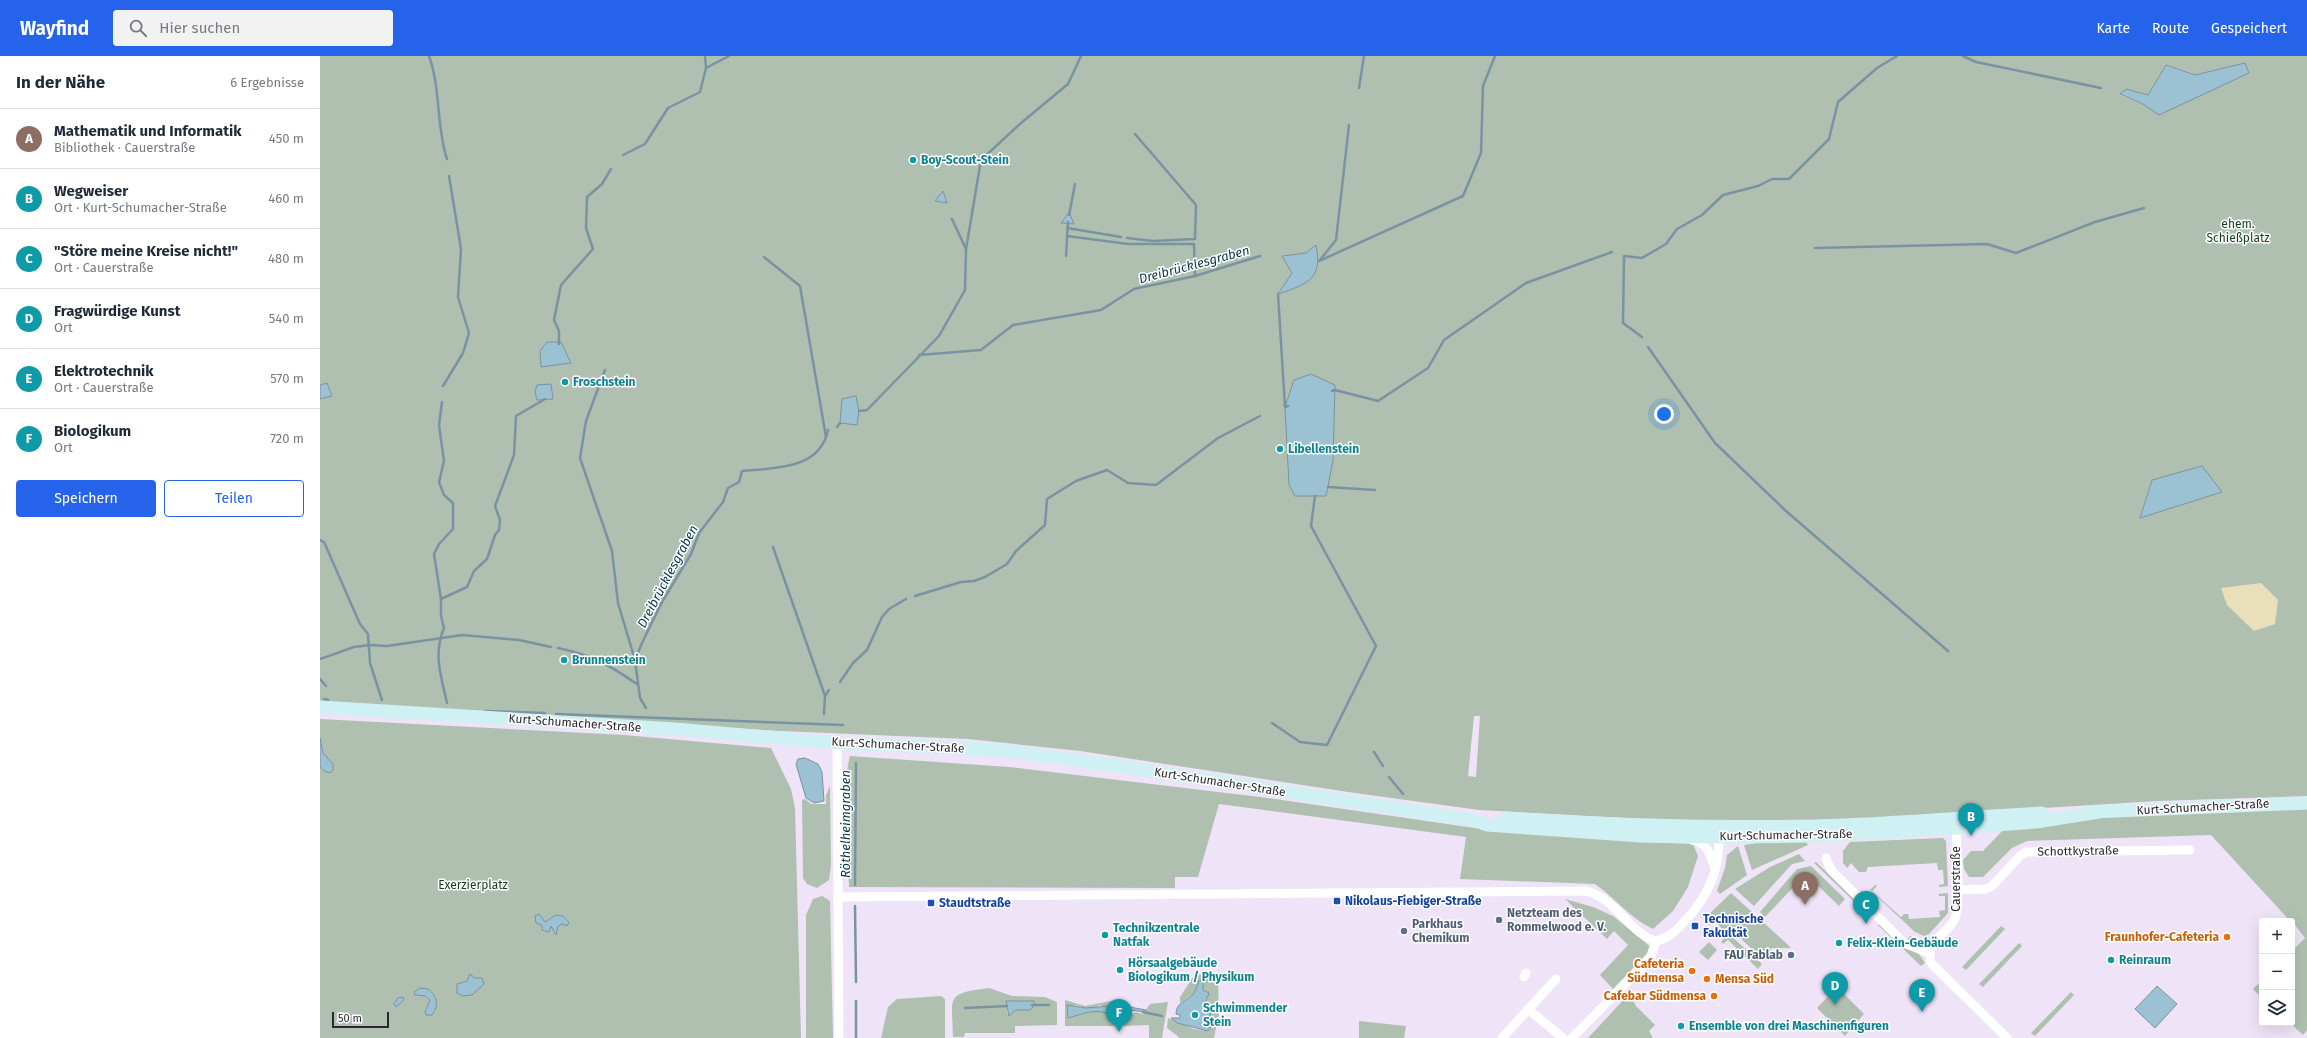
<!DOCTYPE html>
<html lang="de">
<head>
<meta charset="utf-8">
<style>
	body { margin:0; font-family:"Fira Sans",sans-serif; background:#f2f2f3; color:#1f2937 }
	.controls { position:absolute; right:12px; bottom:12px; display:grid; overflow:hidden; border-radius:4px; box-shadow:0 4px 16px #0002 }
	.controls button { width:36px; height:36px; display:grid; place-items:center; padding:0; border:0; border-bottom:1px solid #e0e1e3; background:#fff; color:#1f2937; font:20px sans-serif }
	.scale { position:absolute; left:12px; bottom:10px; width:57px; box-sizing:border-box; padding-left:4px; border:2px solid #2c272f; border-top:0; font-size:11px; line-height:14px; white-space:nowrap; color:#2c272f; -webkit-text-stroke:3px #fff; paint-order:stroke }
	.you { position:absolute; left:1344px; top:358px; width:14px; height:14px; margin:-10px; border:3px solid #fff; border-radius:50%; background:#1a73e8; box-shadow:0 0 0 6px #1a73e833 }
	.badge { display:grid; place-items:center; width:26px; height:26px; border-radius:50%; background:#2563eb; color:#fff; font-size:13px; font-weight:700 }
	.pin { position:absolute; translate:-50% -33px; filter:drop-shadow(0 1px 2px #0008) }
	.pin::after { content:''; position:absolute; top:21px; width:14px; height:12px; background:inherit; clip-path:polygon(0 0,100% 0,50% 100%) }
	.list { margin:0; padding:0; list-style:none }
	h2 { display:flex; justify-content:space-between; align-items:center; height:52px; margin:0; padding:0 16px; font-size:17px }
	h2 small { font-size:13px; font-weight:400; color:#747a83 }
	.list li { display:grid; grid-template-columns:26px 1fr auto; gap:12px; align-items:center; box-sizing:border-box; height:60px; padding:0 16px; border-top:1px solid #e0e1e3 }
	.list b { display:block; font-size:15px; white-space:nowrap }
	.list p { margin:0; font-size:13px; white-space:nowrap; color:#747a83 }
	.list em { font-size:13px; font-style:normal; color:#747a83 }
	.actions { display:flex; gap:8px; padding:12px 16px }
	.actions a { flex:1; padding:9px 0; border:1px solid #2563eb; border-radius:4px; text-align:center; font-size:14px; color:#2563eb }
	.actions .main { background:#2563eb; color:#fff }
	.icon { flex:none; width:22px; height:22px; fill:none; stroke:currentColor; stroke-width:2; stroke-linecap:round; stroke-linejoin:round }
	.map { position:relative; flex:none; width:1987px; height:982px; overflow:hidden }
	header { display:flex; align-items:center; gap:24px; box-sizing:border-box; height:56px; padding:0 20px; background:#2563eb; color:#fff }
	header strong { font-size:19px }
	nav { display:flex; gap:22px; margin-inline-start:auto; font-size:14px }
	.search { width:280px; height:36px; background:#f2f2f3; display:flex; align-items:center; gap:10px; box-sizing:border-box; padding:0 14px; border-radius:4px; color:#747a83; font-size:15px }
	main { display:flex }
	aside { flex:1; background:#fff }
	.map>svg:first-child { display:block }
	.green { fill:#afc0b0; fill-rule:evenodd }
	.sand { fill:#e9dfba }
	.water { fill:#9cc1d3; stroke:#7a93a2 }
	.lines { fill:none; stroke-linecap:round; stroke-linejoin:round }
	.stream { stroke:#7a93a2; stroke-width:2.5 }
	.street { stroke:#fff; stroke-width:9 }
	.secondary { stroke:#cff1f3; stroke-width:13 }
	.culture-dot { fill:#0f9aa8; stroke:#fff; stroke-width:1.5 }
	.transit-dot { fill:#1a4fb4; stroke:#fff; stroke-width:1.5 }
	.service-dot { fill:#5c6f8a; stroke:#fff; stroke-width:1.5 }
	.food-dot { fill:#e8710a; stroke:#fff; stroke-width:1.5 }
	.labels { text-anchor:middle; stroke-width:3; stroke-linejoin:round; paint-order:stroke }
	.culture-label { font-size:12px; font-weight:bold; fill:#0d838f; stroke:#fff; text-anchor:start }
	.park-label { font-size:12px; fill:#113d1a; stroke:#fff }
	.street-label { font-size:12px; fill:#2c272f; stroke:#fff }
	.transit-label { font-size:12px; font-weight:bold; fill:#164399; stroke:#fff; text-anchor:start }
	.service-label { font-size:12px; font-weight:bold; fill:#4e5e75; stroke:#fff; text-anchor:start }
	.food-label { font-size:12px; font-weight:bold; fill:#c56008; stroke:#fff; text-anchor:end }
	.water-label { font-size:13px; font-style:italic; fill:#03394d; stroke:#fff }
</style>
</head>
<body>
<header>
<strong>Wayfind</strong>
<div class="search"><svg class="icon" aria-label="search" viewBox="0 0 24 24"><circle cx="10" cy="10" r="6"/><path d="M15 15l6 6"/></svg>Hier suchen</div>
<nav><a>Karte</a><a>Route</a><a>Gespeichert</a></nav>
</header>
<main>
<aside>
<h2>In der Nähe<small>6 Ergebnisse</small></h2>
<ul class="list">
<li><span class="badge" style="background:#8d6e63">A</span><div><b>Mathematik und Informatik</b><p>Bibliothek · Cauerstraße</p></div><em>450 m</em></li>
<li><span class="badge" style="background:#0f9aa8">B</span><div><b>Wegweiser</b><p>Ort · Kurt-Schumacher-Straße</p></div><em>460 m</em></li>
<li><span class="badge" style="background:#0f9aa8">C</span><div><b>&quot;Störe meine Kreise nicht!&quot;</b><p>Ort · Cauerstraße</p></div><em>480 m</em></li>
<li><span class="badge" style="background:#0f9aa8">D</span><div><b>Fragwürdige Kunst</b><p>Ort</p></div><em>540 m</em></li>
<li><span class="badge" style="background:#0f9aa8">E</span><div><b>Elektrotechnik</b><p>Ort · Cauerstraße</p></div><em>570 m</em></li>
<li><span class="badge" style="background:#0f9aa8">F</span><div><b>Biologikum</b><p>Ort</p></div><em>720 m</em></li>
</ul>
<div class="actions"><a class="main">Speichern</a><a>Teilen</a></div>
</aside>
<div class="map">
<svg width="1987" height="982" viewBox="0 0 1987 982">
	<rect width="100%" height="100%" fill="#efe3f7"/>
	<g class="green">
		<path d="M0,0H1987V740L1837,745L1567,762L1450,765L1342,764L1159,754L1035,737L760,695L648,683L460,675L0,647V343L11,340L7,328L0,329ZM1925,7L1839,59L1823,48L1800,39L1806,33L1828,39L1847,9L1875,19ZM996,189L959,237L972,217L962,200L986,197ZM1882,410L1821,462L1820,461L1832,424ZM1154,660H1160L1156,721L1148,720Z"/>
		<polygon points="0,663 304,679 451,692 471,733 475,752 481,982 0,982"/>
		<path d="M530,700L689,711L948,742L1155,772L1321,786L1373,788L1378,800L1368,831L1353,855L1333,873C1311,863 1295,842 1275,828L1140,823L1146,781L899,748L878,821H855V832L529,831C528,795 521,733 530,700Z"/>
		<polygon points="510,730 511,809 509,824 497,832 487,828 483,822 482,744 485,743 491,748 506,748 506,739"/>
		<polygon points="1987,752 1987,974 1983,979 1970,967 1972,967 1972,895 1985,882 1972,865 1970,865 1891,779 1707,785 1692,792 1663,821 1649,821 1644,813 1643,804 1651,795 1663,795 1683,774 1785,761"/>
		<polygon points="1623,782 1626,785 1628,830 1619,831 1619,829 1624,828 1623,814 1618,814 1617,807 1548,811 1546,816 1539,816 1531,807 1527,812 1523,807 1523,795 1530,786"/>
		<polygon points="1485,783 1488,789 1432,814 1424,789 1449,785"/>
		<polygon points="1418,790 1427,819 1400,838 1397,835 1405,812 1407,799"/>
		<polygon points="1479,798 1485,805 1472,808 1434,850 1415,833 1450,811"/>
		<polygon points="1496,806 1546,854 1544,855 1494,807"/>
		<polygon points="1491,810 1525,843 1519,850 1486,818 1445,861 1440,856 1477,813"/>
		<polygon points="1555,829 1557,830 1552,835 1581,861 1584,858 1588,858 1589,863 1620,861 1619,855 1625,854 1625,840 1619,840 1619,838 1628,837 1628,857 1609,878 1604,880 1595,876 1550,834"/>
		<polygon points="1411,837 1465,886 1471,892 1452,892 1447,897 1436,897 1414,876 1405,876 1392,862 1387,863 1386,861"/>
		<polygon points="502,840 510,845 513,982 486,982 486,859 493,843"/>
		<polygon points="1245,843 1273,851 1293,860 1332,892 1293,933 1280,919 1308,889 1294,875 1287,883"/>
		<polygon points="1560,868 1599,898 1605,907 1601,910 1558,869"/>
		<polygon points="1681,870 1685,873 1646,914 1642,911"/>
		<polygon points="1406,880 1411,880 1442,908 1438,913 1408,884 1403,888 1401,886"/>
		<polygon points="1590,880 1602,885 1604,888 1587,884"/>
		<polygon points="1389,886 1397,894 1388,904 1379,896"/>
		<polygon points="1699,887 1702,890 1663,931 1659,928"/>
		<polygon points="875,918 898,921 899,958 894,982 860,982 847,972 848,962 874,973 888,975 891,972 887,970 892,948 884,946 888,942 876,933 874,938 860,947 860,941"/>
		<polygon points="1942,924 1942,942 1933,933"/>
		<polygon points="1517,931 1544,958 1525,980 1497,952"/>
		<path d="M669,932L692,940L725,941L737,946V969L695,970V977H645L644,981H633C632,939 625,938 669,932ZM714,945L688,959L686,946Z"/>
		<polygon points="1751,936 1754,939 1715,980 1711,977"/>
		<polygon points="1309,938 1316,950 1335,969 1329,975 1333,982 1268,982"/>
		<polygon points="621,940 625,943 625,982 561,982 568,951 577,943"/>
		<path d="M745,944L765,950L796,944V970H745ZM756,949C765,952 772,954 780,949L787,957L777,954L748,962Z"/>
		<polygon points="848,946 842,982 829,982 829,969 803,970 803,960 808,963 815,956 823,958 830,948"/>
		<polygon points="1039,965 1086,970 1084,982 1039,982"/>
	</g>
	<polygon class="sand" points="1941,527 1958,544 1955,568 1934,575 1907,549 1901,532"/>
	<g class="water">
		<polygon points="1925,7 1929,17 1839,59 1823,48 1800,38 1806,33 1828,39 1846,9 1875,19"/>
		<polygon points="623,135 627,147 615,145"/>
		<polygon points="749,156 754,168 741,167"/>
		<path d="M996,189C1003,223 988,228 958,238L972,217L962,200L986,197Z"/>
		<polygon points="227,286 241,286 251,307 221,311 220,295"/>
		<polygon points="991,318 1015,329 1013,405 1006,440 975,440 969,429 965,351 974,324"/>
		<polygon points="7,327 12,340 0,343 0,329"/>
		<polygon points="231,328 233,343 217,344 215,336 217,329"/>
		<polygon points="536,340 539,355 537,369 520,367 522,343"/>
		<polygon points="1882,410 1902,436 1820,462 1832,424"/>
		<polygon points="0,682 3,697 13,708 13,714 10,717 4,715 0,711"/>
		<polygon points="485,702 498,708 502,716 504,745 494,747 486,742 476,708 478,703"/>
		<polygon points="219,858 225,866 236,859 243,860 249,866 247,870 242,868 238,870 236,879 231,870 229,876 222,874 222,869 216,867 215,860"/>
		<polygon points="150,918 155,922 162,922 164,928 152,939 142,940 137,937 137,928 147,925"/>
		<path d="M879,925H883V934L889,937L885,947L892,948L890,954L891,966L887,970L891,972L888,975L857,967L851,962H860V959L856,958C856,945 868,946 874,937C876,934 877,929 879,925Z"/>
		<polygon points="1837,930 1857,948 1835,972 1815,953"/>
		<path d="M100,932L108,933C118,941 119,949 112,959H106L105,956L110,944L105,940L95,939L94,936Z"/>
		<polygon points="83,941 84,944 76,951 74,948 78,942"/>
		<polygon points="686,945 714,945 715,949 710,954 696,954 689,960"/>
		<path d="M747,949L766,952L789,950L791,955L787,957C772,953 763,958 748,962Z"/>
		<polygon points="804,950 826,954 824,956 811,954 812,959 808,962 804,960"/>
	</g>
	<g class="lines">
		<g class="stream">
			<path d="M109,0C121,33 116,70 127,103"/>
			<polyline points="385,0 386,11"/>
			<polyline points="1643,0 1656,6 1781,32"/>
			<polyline points="1039,32 1044,0"/>
			<polyline points="303,99 325,88 348,52 380,36 386,12 409,0"/>
			<polyline points="749,159 755,128"/>
			<polyline points="747,172 801,181"/>
			<polyline points="747,180 808,188 874,188 875,220"/>
			<polyline points="807,182 833,185 875,183 876,149 815,78"/>
			<polyline points="1495,192 1667,188 1696,197 1775,166 1824,152"/>
			<polyline points="646,193 661,104 701,67 748,28 761,0"/>
			<polyline points="746,200 748,166"/>
			<polyline points="444,201 480,230 506,381"/>
			<polyline points="1000,204 1016,184 1029,69"/>
			<polyline points="999,205 1143,140 1161,97 1163,30 1175,0"/>
			<polyline points="958,238 965,351 968,350"/>
			<polyline points="1322,281 1303,267 1304,200 1322,202 1346,188 1357,173 1382,159 1403,139 1438,130 1452,123 1469,123 1509,83 1518,46 1557,12 1577,0"/>
			<polyline points="239,288 239,275 234,264 241,229 273,193 266,172 267,141 282,128 291,113"/>
			<polyline points="1328,291 1395,387 1466,455 1628,595"/>
			<polyline points="599,299 661,294 693,269 781,254 814,233 875,220 940,200"/>
			<polyline points="285,314 266,365 260,402 292,495 298,547 315,604"/>
			<polyline points="123,330 143,297 149,277 138,241 141,193 129,120"/>
			<polyline points="1012,335 1015,334 1058,345 1108,312 1124,284 1206,227 1292,196"/>
			<polyline points="539,355 547,354 619,280 645,234 646,193 632,163"/>
			<polyline points="517,371 520,367"/>
			<polyline points="1008,431 1055,434"/>
			<polyline points="0,484 4,486 40,568 48,578 50,607 62,644"/>
			<polyline points="453,491 505,640 504,658"/>
			<polyline points="595,540 641,526 654,525 665,521 687,508 696,495 725,469 727,443 756,425 787,414 808,427 836,429 898,382 940,360"/>
			<polyline points="121,543 114,498 119,488 133,473 133,447 124,439 119,426 124,405 119,369 122,346"/>
			<path d="M238,592C275,600 287,608 317,628"/>
			<polyline points="0,603 34,591 50,589 67,590 142,579 199,584 231,591"/>
			<polyline points="0,623 6,630"/>
			<polyline points="520,626 533,607 547,594 562,561 569,553 586,543"/>
			<polyline points="505,640 509,634"/>
			<polyline points="4,643 8,644"/>
			<path d="M127,647C121,620 113,598 124,572L121,560V543L147,531L154,515L167,503L175,479L179,474L180,464L175,450L194,399L196,360L225,343"/>
			<path d="M326,652L320,642L315,604L322,587L342,546L371,498L379,477L403,446L408,432L419,426L422,415C454,412 500,414 508,374"/>
			<polyline points="165,655 225,657"/>
			<polyline points="236,658 523,669"/>
			<polyline points="952,667 980,686 1007,689 1056,590 991,470 995,440"/>
			<polyline points="1054,696 1063,710"/>
			<polyline points="1069,721 1083,738"/>
			<polyline points="535,829 536,707"/>
			<polyline points="535,850 536,926"/>
			<polyline points="536,945 536,982"/>
			<polyline points="712,949 729,949"/>
			<polyline points="645,952 687,950"/>
			<polyline points="823,956 842,960"/>
		</g>
		<g class="street">
			<polyline points="517,687 519,982"/>
			<path d="M1636,766C1636,785 1641,848 1635,862C1627,882 1605,880 1611,907L1687,982"/>
			<path d="M1372,784C1387,787 1390,796 1394,810"/>
			<polyline points="1506,802 1511,814 1584,887 1609,897"/>
			<polyline points="1637,834 1666,833 1672,830 1700,800 1706,796 1870,794"/>
			<path d="M518,841L1267,835C1298,844 1310,878 1336,885C1350,882 1355,875 1364,866C1390,839 1400,813 1399,776"/>
			<polyline points="1204,921 1206,917"/>
			<polyline points="1208,953 1243,982"/>
			<polyline points="1182,982 1236,923"/>
			<polyline points="1252,982 1322,911 1331,900 1336,885"/>
		</g>
		<g class="secondary">
			<polyline points="0,651 355,673 517,687 681,694 790,709 1153,764 1167,769 1321,780 1419,781 1499,780 1636,772 1716,766 1779,756"/>
			<polyline points="1772,756 1987,747"/>
			<path d="M1186,762C1290,769 1394,772 1498,770C1573,768 1648,761 1722,757"/>
		</g>
	</g>
	<g class="culture-dot">
		<circle cx="593" cy="104" r="4"/>
		<circle cx="245" cy="326" r="4"/>
		<circle cx="960" cy="393" r="4"/>
		<circle cx="244" cy="604" r="4"/>
		<circle cx="785" cy="879" r="4"/>
		<circle cx="1519" cy="887" r="4"/>
		<circle cx="1791" cy="904" r="4"/>
		<circle cx="800" cy="914" r="4"/>
		<circle cx="875" cy="959" r="4"/>
		<circle cx="1361" cy="970" r="4"/>
	</g>
	<g class="transit-dot">
		<rect x="1013" y="841" width="8" height="8" rx="2"/>
		<rect x="607" y="843" width="8" height="8" rx="2"/>
		<rect x="1371" y="866" width="8" height="8" rx="2"/>
	</g>
	<g class="service-dot">
		<circle cx="1179" cy="864" r="4"/>
		<circle cx="1084" cy="875" r="4"/>
		<circle cx="1471" cy="899" r="4"/>
	</g>
	<g class="food-dot">
		<circle cx="1907" cy="881" r="4"/>
		<circle cx="1372" cy="915" r="4"/>
		<circle cx="1387" cy="923" r="4"/>
		<circle cx="1394" cy="940" r="4"/>
	</g>
	<g class="labels">
		<g class="culture-label">
			<text x="601" y="108">Boy-Scout-Stein</text>
			<text x="253" y="330">Froschstein</text>
			<text x="968" y="397">Libellenstein</text>
			<text x="252" y="608">Brunnenstein</text>
			<text x="793" y="876">Technikzentrale<tspan x="793" dy="14">Natfak</tspan></text>
			<text x="1527" y="891">Felix-Klein-Gebäude</text>
			<text x="1799" y="908">Reinraum</text>
			<text x="808" y="911">Hörsaalgebäude<tspan x="808" dy="14">Biologikum / Physikum</tspan></text>
			<text x="883" y="956">Schwimmender<tspan x="883" dy="14">Stein</tspan></text>
			<text x="1369" y="974">Ensemble von drei Maschinenfiguren</text>
		</g>
		<g class="park-label">
			<text x="1918" y="172">ehem.<tspan x="1918" dy="14">Schießplatz</tspan></text>
			<text x="153" y="833">Exerzierplatz</text>
		</g>
		<g class="street-label">
			<text transform="translate(255 667) rotate(4)" y="4">Kurt-Schumacher-Straße</text>
			<text transform="translate(578 689) rotate(3)" y="4">Kurt-Schumacher-Straße</text>
			<text transform="translate(900 726) rotate(9)" y="4">Kurt-Schumacher-Straße</text>
			<text transform="translate(1883 751) rotate(-3)" y="4">Kurt-Schumacher-Straße</text>
			<text transform="translate(1466 779) rotate(-1)" y="4">Kurt-Schumacher-Straße</text>
			<text transform="translate(1758 795) rotate(-1)" y="4">Schottkystraße</text>
			<text transform="translate(1636 823) rotate(-90)" y="4">Cauerstraße</text>
		</g>
		<g class="transit-label">
			<text x="1025" y="849">Nikolaus-Fiebiger-Straße</text>
			<text x="619" y="851">Staudtstraße</text>
			<text x="1383" y="867">Technische<tspan x="1383" dy="14">Fakultät</tspan></text>
		</g>
		<g class="service-label">
			<text x="1187" y="861">Netzteam des<tspan x="1187" dy="14">Rommelwood e. V.</tspan></text>
			<text x="1092" y="872">Parkhaus<tspan x="1092" dy="14">Chemikum</tspan></text>
			<text x="1463" y="903" text-anchor="end">FAU Fablab</text>
		</g>
		<g class="food-label">
			<text x="1899" y="885">Fraunhofer-Cafeteria</text>
			<text x="1364" y="912">Cafeteria<tspan x="1364" dy="14">Südmensa</tspan></text>
			<text x="1395" y="927" text-anchor="start">Mensa Süd</text>
			<text x="1386" y="944">Cafebar Südmensa</text>
		</g>
		<g class="water-label">
			<text transform="translate(874 208) rotate(-15)" y="5">Dreibrücklesgraben</text>
			<text transform="translate(347 520) rotate(-62)" y="5">Dreibrücklesgraben</text>
			<text transform="translate(525 768) rotate(-90)" y="5">Röthelheimgraben</text>
		</g>
	</g>
</svg>
<div class="controls">
<button>+</button>
<button>−</button>
<button><svg class="icon" aria-label="layers" viewBox="0 0 24 24"><path d="M12 4l9 5-9 5-9-5zM3 14l9 5 9-5"/></svg></button>
</div>
<div class="scale">50 m</div>
<div class="you"></div>
<div class="pin badge" style="left:1485px;top:849px;background:#8d6e63">A</div>
<div class="pin badge" style="left:1651px;top:780px;background:#0f9aa8">B</div>
<div class="pin badge" style="left:1546px;top:868px;background:#0f9aa8">C</div>
<div class="pin badge" style="left:1515px;top:949px;background:#0f9aa8">D</div>
<div class="pin badge" style="left:1602px;top:956px;background:#0f9aa8">E</div>
<div class="pin badge" style="left:799px;top:976px;background:#0f9aa8">F</div>
</div>
</main>
</body>
</html>
